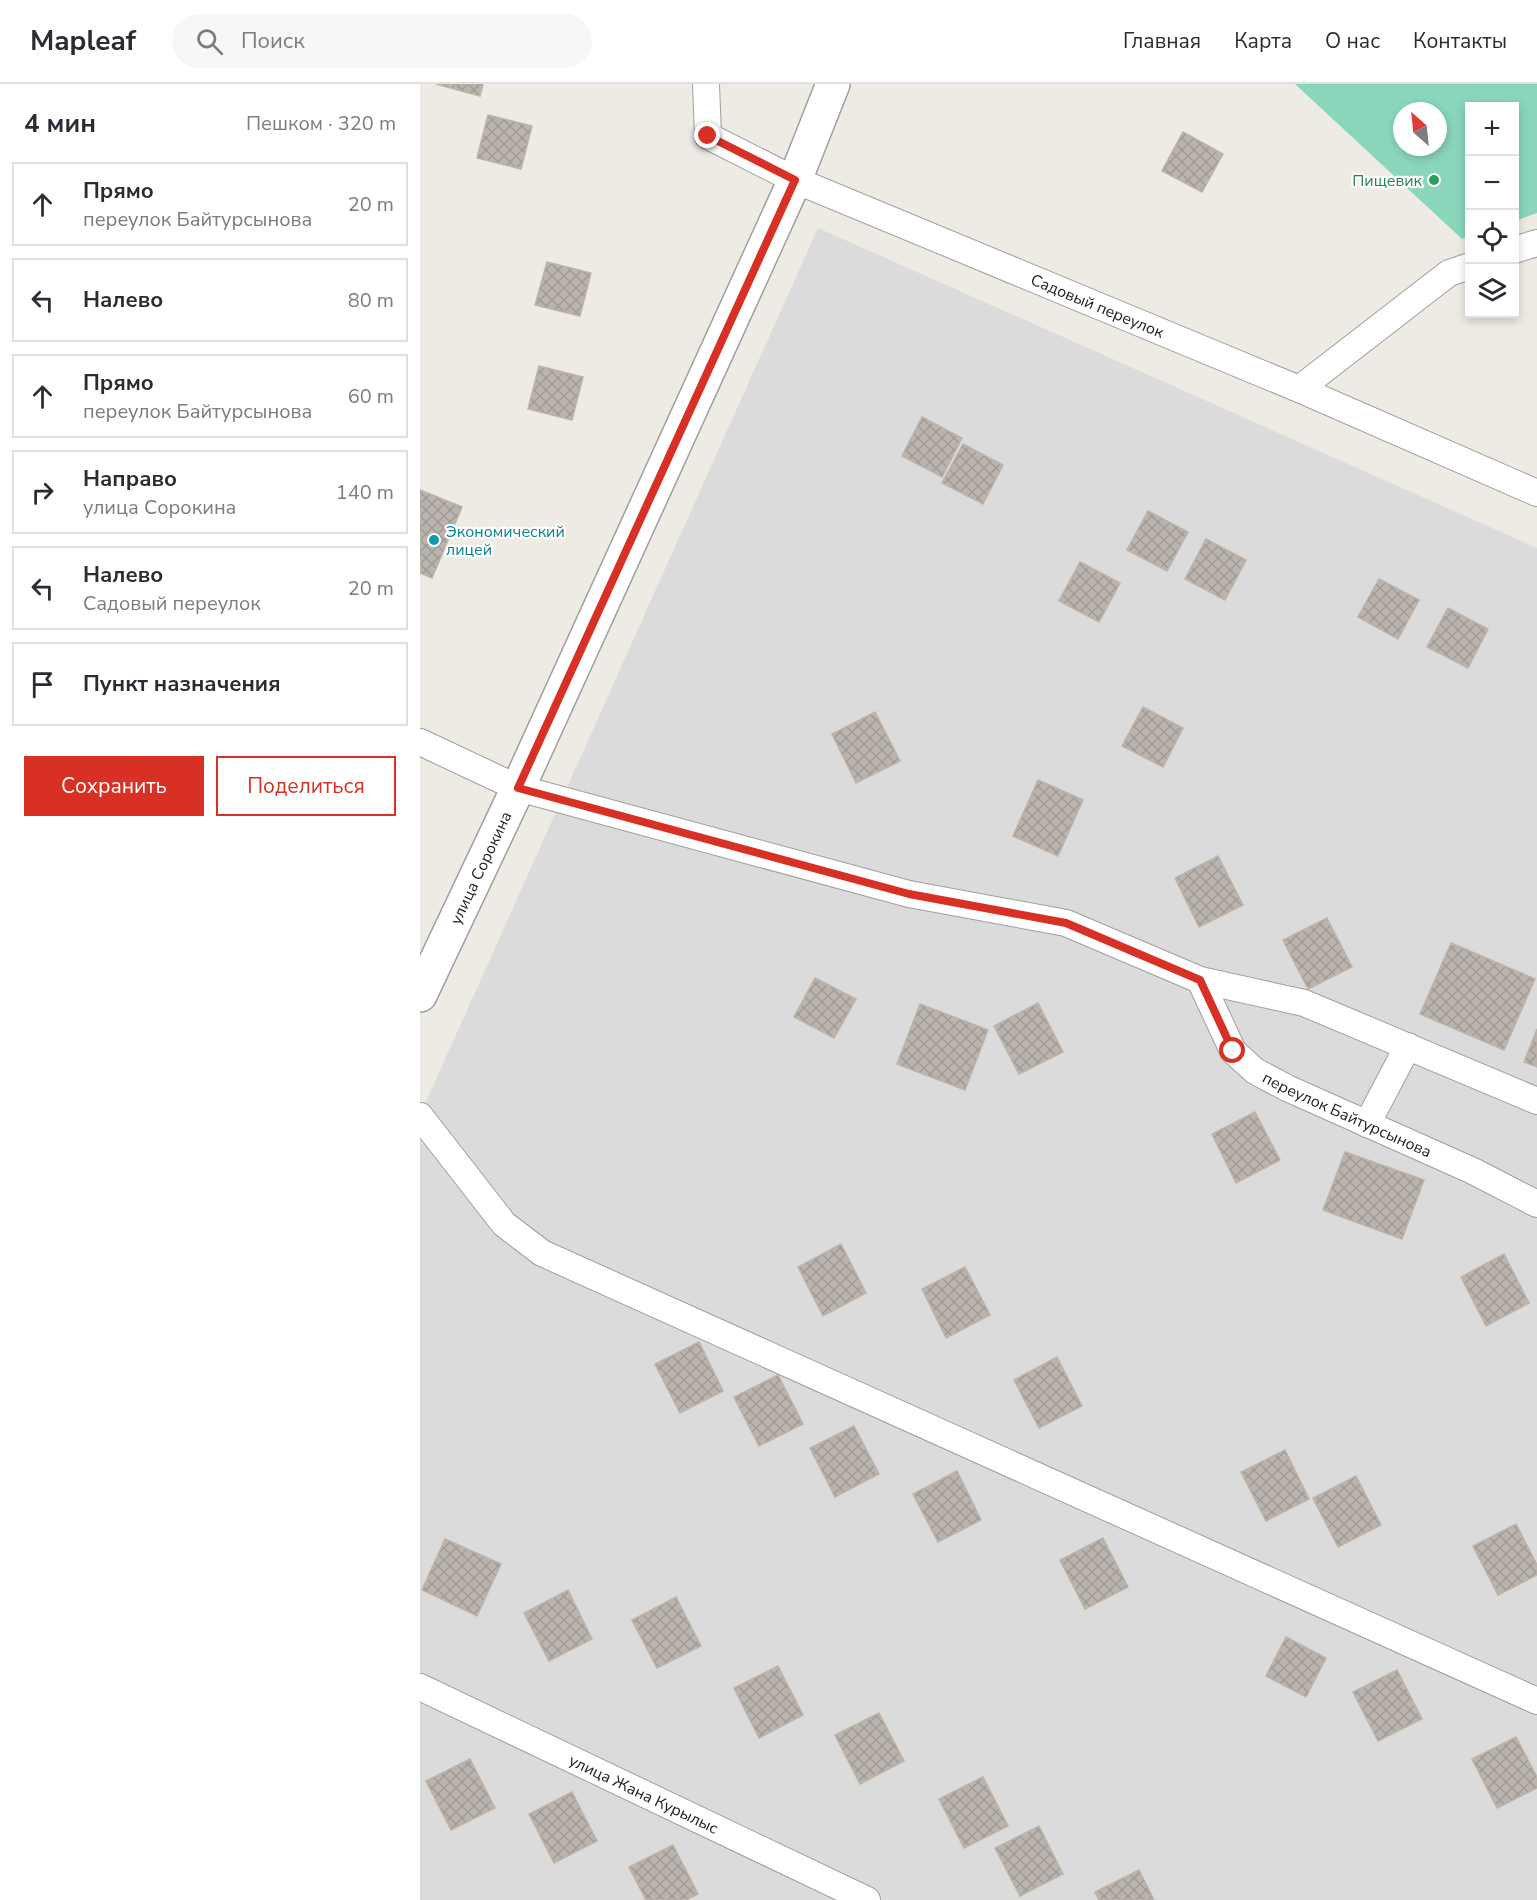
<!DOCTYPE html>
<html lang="ru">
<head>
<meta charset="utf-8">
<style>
	body { margin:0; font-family:"Nunito Sans",sans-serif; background:#f7f7f7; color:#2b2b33 }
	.controls { position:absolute; right:18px; top:18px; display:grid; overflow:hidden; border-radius:0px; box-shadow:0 3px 9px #0003 }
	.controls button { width:54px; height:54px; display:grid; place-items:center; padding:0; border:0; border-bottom:2px solid #e1e1e2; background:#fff; color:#2b2b33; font:30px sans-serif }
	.compass { position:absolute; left:973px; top:18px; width:54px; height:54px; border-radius:50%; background:#fff; box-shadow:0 3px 9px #0003; rotate:333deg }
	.stop { position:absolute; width:18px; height:18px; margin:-14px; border:4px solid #d93025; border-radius:50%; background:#fff }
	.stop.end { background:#d93025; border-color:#fff; box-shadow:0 2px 6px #0008 }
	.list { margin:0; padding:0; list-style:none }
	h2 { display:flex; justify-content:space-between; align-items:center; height:78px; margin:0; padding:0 24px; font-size:26px }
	h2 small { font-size:20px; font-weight:400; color:#7c7c81 }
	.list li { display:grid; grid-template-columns:39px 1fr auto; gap:18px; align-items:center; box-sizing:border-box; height:84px; margin:0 12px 12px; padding:0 12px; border:2px solid #e1e1e2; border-radius:0px }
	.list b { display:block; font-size:22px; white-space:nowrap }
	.list p { margin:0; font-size:20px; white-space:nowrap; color:#7c7c81 }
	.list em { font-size:20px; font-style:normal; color:#7c7c81 }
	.actions { display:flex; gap:12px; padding:18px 24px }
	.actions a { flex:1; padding:14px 0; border:2px solid #d93025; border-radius:0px; text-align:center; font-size:21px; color:#d93025 }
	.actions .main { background:#d93025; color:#fff }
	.icon { flex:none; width:33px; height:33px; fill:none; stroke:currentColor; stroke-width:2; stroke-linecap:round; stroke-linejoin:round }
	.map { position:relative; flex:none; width:1117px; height:1816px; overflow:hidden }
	header { display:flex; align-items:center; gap:36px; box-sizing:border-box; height:84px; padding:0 30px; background:#fff; border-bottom:2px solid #e1e1e2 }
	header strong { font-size:28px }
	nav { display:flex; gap:33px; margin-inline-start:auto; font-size:21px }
	.search { width:420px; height:54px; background:#f7f7f7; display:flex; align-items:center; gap:15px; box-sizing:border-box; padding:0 21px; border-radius:33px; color:#7c7c81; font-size:22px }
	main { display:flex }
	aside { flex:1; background:#fff }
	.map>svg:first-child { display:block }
	.residential { fill:#dcdbdb }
	.pitch { fill:#89d6bb; fill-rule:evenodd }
	.building { fill:url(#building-cross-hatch); stroke:#beb3a8; stroke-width:1.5 }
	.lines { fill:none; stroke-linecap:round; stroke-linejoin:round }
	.minor-casing { stroke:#9f9f9f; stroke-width:28 }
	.tertiary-casing { stroke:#9f9f9f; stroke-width:36 }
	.minor { stroke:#fff; stroke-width:26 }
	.tertiary { stroke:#fff; stroke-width:33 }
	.route { stroke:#d93025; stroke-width:8 }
	.leisure-dot { fill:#2e9e5b; stroke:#fff; stroke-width:2 }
	.culture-dot { fill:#0f9aa8; stroke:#fff; stroke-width:2 }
	.labels { text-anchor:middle; stroke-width:4.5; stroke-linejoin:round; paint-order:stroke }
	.leisure-label { font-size:16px; fill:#27864d; stroke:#fff; text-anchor:end }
	.street-label { font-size:16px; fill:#1e1e1e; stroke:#fff }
	.culture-label { font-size:16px; fill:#0d838f; stroke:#fff; text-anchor:start }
</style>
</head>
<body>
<header>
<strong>Mapleaf</strong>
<div class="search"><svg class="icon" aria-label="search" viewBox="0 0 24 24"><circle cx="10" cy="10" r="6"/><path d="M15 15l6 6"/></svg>Поиск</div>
<nav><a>Главная</a><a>Карта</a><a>О нас</a><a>Контакты</a></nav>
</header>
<main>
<aside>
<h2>4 мин<small>Пешком · 320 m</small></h2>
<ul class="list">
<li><svg class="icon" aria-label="ahead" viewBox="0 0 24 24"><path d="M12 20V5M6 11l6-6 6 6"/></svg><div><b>Прямо</b><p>переулок Байтурсынова</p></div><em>20 m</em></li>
<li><svg class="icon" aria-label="left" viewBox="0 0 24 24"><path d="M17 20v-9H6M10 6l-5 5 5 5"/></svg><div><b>Налево</b></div><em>80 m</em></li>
<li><svg class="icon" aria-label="ahead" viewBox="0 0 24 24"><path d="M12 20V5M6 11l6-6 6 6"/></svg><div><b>Прямо</b><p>переулок Байтурсынова</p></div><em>60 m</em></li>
<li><svg class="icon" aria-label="right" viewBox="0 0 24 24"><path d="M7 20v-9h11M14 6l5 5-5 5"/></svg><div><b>Направо</b><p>улица Сорокина</p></div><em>140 m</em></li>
<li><svg class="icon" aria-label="left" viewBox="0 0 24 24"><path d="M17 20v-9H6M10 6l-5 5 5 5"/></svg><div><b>Налево</b><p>Садовый переулок</p></div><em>20 m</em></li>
<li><svg class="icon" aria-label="arrive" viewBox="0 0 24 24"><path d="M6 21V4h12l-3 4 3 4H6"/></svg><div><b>Пункт назначения</b></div></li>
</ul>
<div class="actions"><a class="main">Сохранить</a><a>Поделиться</a></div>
</aside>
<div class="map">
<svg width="1117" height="1816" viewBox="0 0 1117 1816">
	<defs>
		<pattern id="building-cross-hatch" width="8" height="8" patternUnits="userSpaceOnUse" patternTransform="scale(1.5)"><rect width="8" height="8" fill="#bbb4ae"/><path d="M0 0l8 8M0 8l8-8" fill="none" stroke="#a09a95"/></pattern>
	</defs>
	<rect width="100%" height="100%" fill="#eeebe5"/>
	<polygon class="residential" points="398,144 1117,464 1117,1816 0,1816 0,1031"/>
	<path class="pitch" d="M875,0H1117V129L1095,137L1094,22H1050L1049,152L1042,155ZM982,27H1018V63H982Z"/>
	<g class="building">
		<polygon points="16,0 63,0 60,12"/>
		<polygon points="68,31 112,42 101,85 57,74"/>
		<polygon points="763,48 803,70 782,108 742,87"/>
		<polygon points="127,178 171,189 160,232 115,221"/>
		<polygon points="119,282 163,293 152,336 108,325"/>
		<polygon points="502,333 542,354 522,393 482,372"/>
		<polygon points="543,360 583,381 563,420 522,399"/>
		<polygon points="0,406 42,423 12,494 0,489"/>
		<polygon points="728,427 768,448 747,487 707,466"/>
		<polygon points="786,455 826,476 805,516 765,495"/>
		<polygon points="660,478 700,499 679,538 639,517"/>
		<polygon points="959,495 999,516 978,555 938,533"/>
		<polygon points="1028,524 1068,545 1048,584 1007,563"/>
		<polygon points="723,623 763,644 743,683 702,662"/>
		<polygon points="455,628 480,677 436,699 412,650"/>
		<polygon points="618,696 663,716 638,772 593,752"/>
		<polygon points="798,772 823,821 779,843 755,794"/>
		<polygon points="907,834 932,883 888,905 863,856"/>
		<polygon points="1031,859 1115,895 1084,966 1000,930"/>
		<polygon points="395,894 436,915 414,954 374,933"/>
		<polygon points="618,919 643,968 599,990 574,942"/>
		<polygon points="500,920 568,946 545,1006 477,980"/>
		<polygon points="1117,945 1117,983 1104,978"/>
		<polygon points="835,1028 860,1076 816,1099 792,1050"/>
		<polygon points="925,1068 1004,1096 982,1155 903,1126"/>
		<polygon points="421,1160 446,1209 403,1232 378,1183"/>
		<polygon points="1084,1170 1109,1219 1066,1242 1041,1193"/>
		<polygon points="545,1183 570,1231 526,1254 502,1205"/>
		<polygon points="279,1258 303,1307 260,1329 235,1280"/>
		<polygon points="637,1273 662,1322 619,1344 594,1296"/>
		<polygon points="358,1291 383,1340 339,1362 314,1313"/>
		<polygon points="434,1342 459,1390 415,1413 390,1364"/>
		<polygon points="865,1366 889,1415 846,1437 821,1388"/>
		<polygon points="537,1387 561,1436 518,1458 493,1410"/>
		<polygon points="936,1392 961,1441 918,1463 893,1414"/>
		<polygon points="1096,1440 1117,1481 1117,1491 1078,1511 1053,1462"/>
		<polygon points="683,1454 708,1503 665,1525 640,1476"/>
		<polygon points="25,1455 81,1480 57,1532 2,1506"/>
		<polygon points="148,1506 172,1555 129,1577 104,1529"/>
		<polygon points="256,1513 281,1562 237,1584 212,1536"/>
		<polygon points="866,1553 906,1574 886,1613 846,1592"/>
		<polygon points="358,1582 383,1631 339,1654 314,1604"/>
		<polygon points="977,1586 1002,1635 958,1657 933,1608"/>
		<polygon points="459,1629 484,1677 440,1700 415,1651"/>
		<polygon points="1096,1653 1117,1693 1117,1704 1077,1724 1052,1675"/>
		<polygon points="50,1675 75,1724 31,1746 6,1697"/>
		<polygon points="563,1693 588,1742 544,1764 519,1715"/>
		<polygon points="152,1708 177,1757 134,1779 109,1730"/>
		<polygon points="619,1742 643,1790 600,1812 575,1764"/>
		<polygon points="253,1761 278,1810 266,1816 226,1816 209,1783"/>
		<polygon points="719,1786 734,1816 679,1816 675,1808"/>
	</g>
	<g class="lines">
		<g class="minor-casing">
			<g id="minor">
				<path id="s1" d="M286,0L288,52L375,96L879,305L1117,409"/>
				<polyline points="1094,166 1117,159"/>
				<polyline points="879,305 1029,189 1050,182"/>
				<polyline points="0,658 98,704 489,810 646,839 780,896 884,919 1117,1017"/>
				<path id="s2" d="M780,896L813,967L835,987L867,1004L1053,1087L1117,1120"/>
				<polyline points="0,1032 84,1140 122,1169 1117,1617"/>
				<polyline points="947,1040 988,962"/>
				<path id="s3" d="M0,1603L447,1816"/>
			</g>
		</g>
		<g class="tertiary-casing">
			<g id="tertiary">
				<path id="s4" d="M0,911L98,704L375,96L413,0"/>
			</g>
		</g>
		<use href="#minor" class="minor"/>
		<use href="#tertiary" class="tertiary"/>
	</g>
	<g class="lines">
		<polyline class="route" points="288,52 375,96 98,704 489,810 646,839 780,896 813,967"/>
	</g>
	<circle class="leisure-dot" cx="1014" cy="96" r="6"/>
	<circle class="culture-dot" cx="14" cy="456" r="6"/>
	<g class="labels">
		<g class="leisure-label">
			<text x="1002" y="102">Пищевик</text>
		</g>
		<g class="street-label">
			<text dy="6" stroke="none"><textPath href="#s1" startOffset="477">Садовый переулок</textPath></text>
			<text dy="6" stroke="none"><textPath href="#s4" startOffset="141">улица Сорокина</textPath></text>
			<text dy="6" stroke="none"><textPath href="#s2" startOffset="210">переулок Байтурсынова</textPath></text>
			<text dy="6" stroke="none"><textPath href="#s3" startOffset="248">улица Жана Курылыс</textPath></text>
		</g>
		<g class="culture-label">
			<text x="26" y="453">Экономический<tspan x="26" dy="18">лицей</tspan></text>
		</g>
	</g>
</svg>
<div class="controls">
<button>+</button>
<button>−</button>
<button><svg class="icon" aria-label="locate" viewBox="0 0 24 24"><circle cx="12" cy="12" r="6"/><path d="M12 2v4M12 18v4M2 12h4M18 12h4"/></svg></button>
<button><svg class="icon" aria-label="layers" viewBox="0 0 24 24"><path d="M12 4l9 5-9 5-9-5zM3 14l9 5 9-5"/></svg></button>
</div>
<svg class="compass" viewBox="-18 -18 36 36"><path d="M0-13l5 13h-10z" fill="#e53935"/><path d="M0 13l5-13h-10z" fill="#7c7c81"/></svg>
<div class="stop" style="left:813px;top:967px"></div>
<div class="stop end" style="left:288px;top:52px"></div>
</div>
</main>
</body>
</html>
